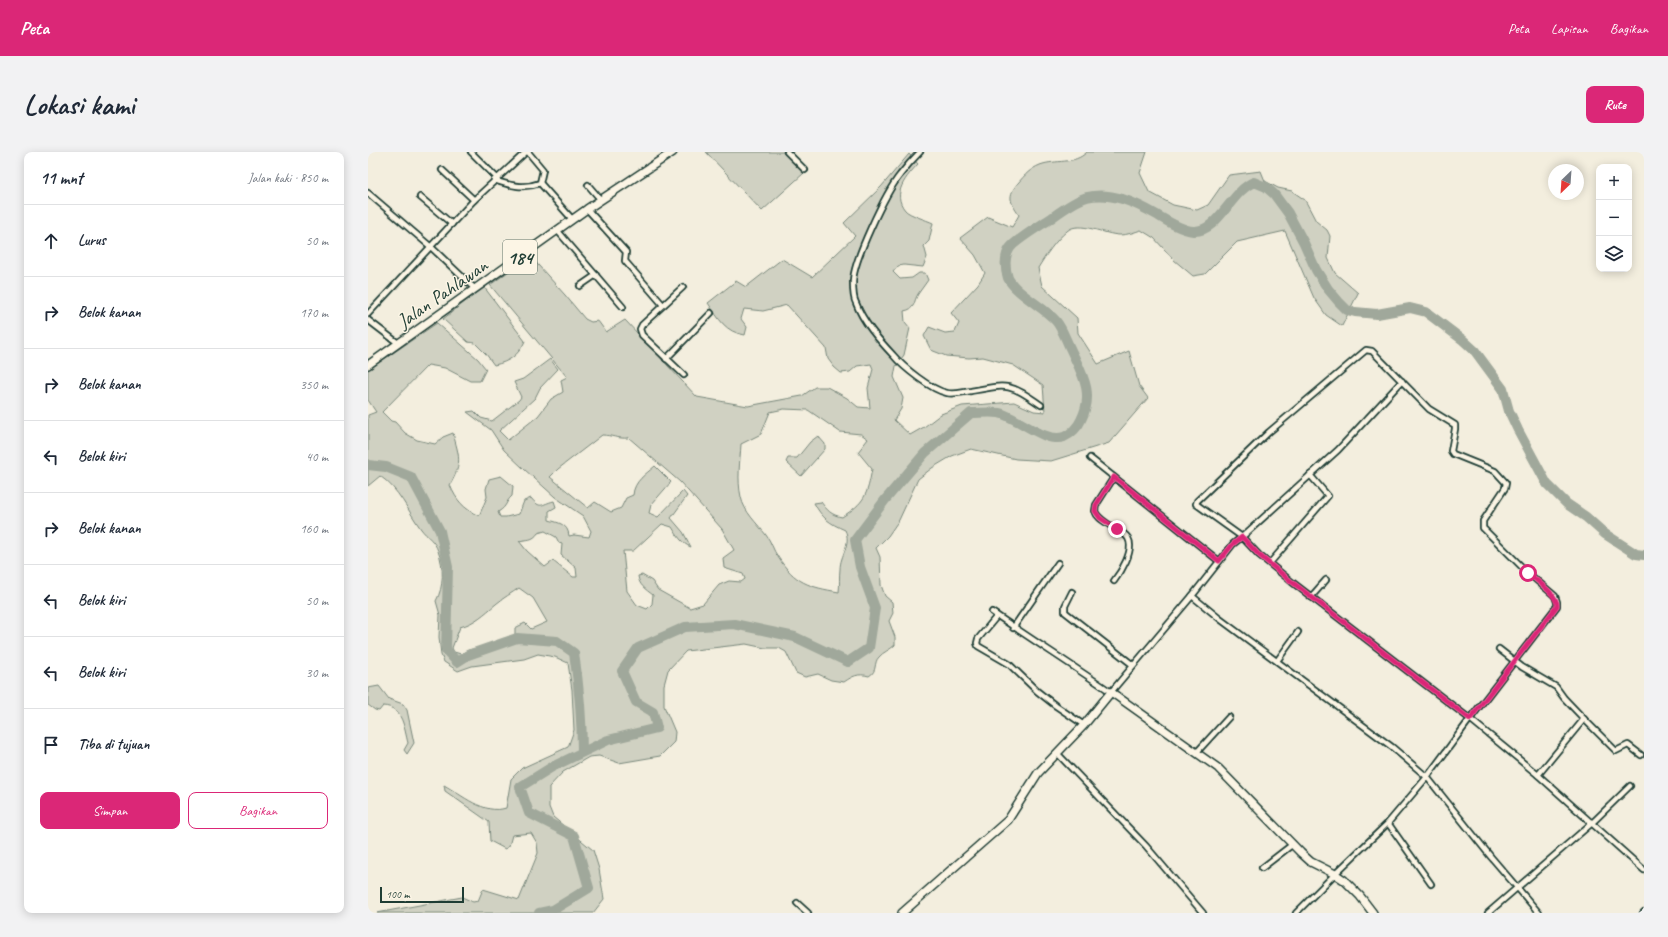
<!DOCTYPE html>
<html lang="id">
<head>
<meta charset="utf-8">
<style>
	body { margin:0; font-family:Caveat,sans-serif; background:#f2f2f3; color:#1f2937 }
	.controls { position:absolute; right:12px; top:12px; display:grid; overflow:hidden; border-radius:8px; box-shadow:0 2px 10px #0003 }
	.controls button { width:36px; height:36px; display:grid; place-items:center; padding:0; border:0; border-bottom:1px solid #e0e1e3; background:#fff; color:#1f2937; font:20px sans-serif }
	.compass { position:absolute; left:1180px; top:12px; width:36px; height:36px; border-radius:50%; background:#fff; box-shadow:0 2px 10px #0003; rotate:205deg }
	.scale { position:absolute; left:12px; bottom:10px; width:84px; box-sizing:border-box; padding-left:4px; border:2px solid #1f3d34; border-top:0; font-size:11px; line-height:14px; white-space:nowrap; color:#1f3d34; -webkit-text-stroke:3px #fcf5e5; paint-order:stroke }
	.stop { position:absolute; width:12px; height:12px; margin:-9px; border:3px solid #db2777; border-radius:50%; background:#fff }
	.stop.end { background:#db2777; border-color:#fff; box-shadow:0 1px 4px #0008 }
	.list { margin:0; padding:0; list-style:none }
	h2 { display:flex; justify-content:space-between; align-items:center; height:52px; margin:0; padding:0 16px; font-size:17px }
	h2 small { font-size:13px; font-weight:400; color:#747a83 }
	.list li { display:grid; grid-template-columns:26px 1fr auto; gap:12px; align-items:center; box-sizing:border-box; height:72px; padding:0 16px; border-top:1px solid #e0e1e3 }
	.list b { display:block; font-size:15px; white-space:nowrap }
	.list em { font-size:13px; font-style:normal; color:#747a83 }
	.actions { display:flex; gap:8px; padding:12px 16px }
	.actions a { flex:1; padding:9px 0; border:1px solid #db2777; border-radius:8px; text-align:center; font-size:14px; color:#db2777 }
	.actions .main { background:#db2777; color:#fff }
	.icon { flex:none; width:22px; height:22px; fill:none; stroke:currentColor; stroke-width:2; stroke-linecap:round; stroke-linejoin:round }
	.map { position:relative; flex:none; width:1276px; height:761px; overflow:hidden; border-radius:8px }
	header { display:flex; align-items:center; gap:24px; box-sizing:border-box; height:56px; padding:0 20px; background:#db2777; color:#fff }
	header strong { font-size:19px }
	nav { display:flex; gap:22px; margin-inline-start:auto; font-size:14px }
	.intro { display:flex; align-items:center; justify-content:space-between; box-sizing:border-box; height:96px; padding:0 24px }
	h1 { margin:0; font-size:28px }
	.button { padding:10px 18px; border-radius:8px; background:#db2777; color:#fff; font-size:14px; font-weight:700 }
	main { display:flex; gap:24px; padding:0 24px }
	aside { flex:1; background:#fff; border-radius:8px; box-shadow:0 2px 10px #0003 }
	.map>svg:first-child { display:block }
	.green { fill:#d0d1c2; stroke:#78877b; fill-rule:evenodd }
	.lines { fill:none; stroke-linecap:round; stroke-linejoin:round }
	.river { stroke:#a0a89b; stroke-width:10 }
	.street-casing { stroke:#1f3d34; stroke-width:8 }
	.secondary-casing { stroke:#1f3d34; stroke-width:10 }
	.primary-casing { stroke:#1f3d34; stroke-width:10 }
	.street { stroke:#fcf5e5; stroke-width:4.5 }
	.secondary { stroke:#fcf5e5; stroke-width:7 }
	.primary { stroke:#fcf5e5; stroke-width:7 }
	.route { stroke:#db2777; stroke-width:5 }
	.labels { text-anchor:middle; stroke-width:3; stroke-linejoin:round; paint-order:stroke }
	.shield { fill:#fcf5e5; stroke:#617469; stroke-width:1 }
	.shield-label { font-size:19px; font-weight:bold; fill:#1f3d34 }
	.street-label { font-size:20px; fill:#1f3d34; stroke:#fcf5e5 }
</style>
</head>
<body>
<header>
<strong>Peta</strong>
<nav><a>Peta</a><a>Lapisan</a><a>Bagikan</a></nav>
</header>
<div class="intro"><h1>Lokasi kami</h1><a class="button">Rute</a></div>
<main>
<aside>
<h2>11 mnt<small>Jalan kaki · 850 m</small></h2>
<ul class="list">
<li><svg class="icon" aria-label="ahead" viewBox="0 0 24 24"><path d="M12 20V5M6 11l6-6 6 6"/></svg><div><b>Lurus</b></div><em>50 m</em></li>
<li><svg class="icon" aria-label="right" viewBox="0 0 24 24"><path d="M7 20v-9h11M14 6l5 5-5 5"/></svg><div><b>Belok kanan</b></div><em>170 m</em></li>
<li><svg class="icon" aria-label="right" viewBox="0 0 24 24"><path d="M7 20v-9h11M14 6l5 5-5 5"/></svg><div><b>Belok kanan</b></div><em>350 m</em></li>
<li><svg class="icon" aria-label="left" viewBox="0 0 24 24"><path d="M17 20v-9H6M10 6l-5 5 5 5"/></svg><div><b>Belok kiri</b></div><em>40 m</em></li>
<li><svg class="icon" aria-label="right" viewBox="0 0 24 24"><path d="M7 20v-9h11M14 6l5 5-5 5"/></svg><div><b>Belok kanan</b></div><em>160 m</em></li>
<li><svg class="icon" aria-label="left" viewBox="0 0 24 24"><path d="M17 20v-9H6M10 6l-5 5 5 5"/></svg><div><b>Belok kiri</b></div><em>50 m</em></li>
<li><svg class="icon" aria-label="left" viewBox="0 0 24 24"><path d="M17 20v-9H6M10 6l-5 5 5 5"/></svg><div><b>Belok kiri</b></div><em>30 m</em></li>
<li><svg class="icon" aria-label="arrive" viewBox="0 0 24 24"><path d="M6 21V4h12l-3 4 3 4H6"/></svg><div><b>Tiba di tujuan</b></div></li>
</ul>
<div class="actions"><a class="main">Simpan</a><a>Bagikan</a></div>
</aside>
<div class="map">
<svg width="1276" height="761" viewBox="0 0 1276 761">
	<rect width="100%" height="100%" fill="#f3eede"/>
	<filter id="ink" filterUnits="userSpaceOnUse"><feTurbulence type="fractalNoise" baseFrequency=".025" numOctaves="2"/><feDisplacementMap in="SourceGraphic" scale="8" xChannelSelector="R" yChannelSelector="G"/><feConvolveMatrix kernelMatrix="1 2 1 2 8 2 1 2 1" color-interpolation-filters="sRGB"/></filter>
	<g filter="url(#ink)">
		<g class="green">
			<polygon points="338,0 418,0 436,21 394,59"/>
			<path d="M719,0H779L772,21L781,40L805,53L829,58L840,53L861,23L893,19L897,29L910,36L924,39L937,48L948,69L959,78L962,84L960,106L967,121L990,141L974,174L958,163L946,146L917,79L869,90L837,122L825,124L806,108L786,86L773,78C767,80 759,83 752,83C737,83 711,68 699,79C687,89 678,103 670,116L674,134L709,166L710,181L730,212L761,199L771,234L780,246L741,291L683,309L648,307L603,297L584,304L564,316L550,327L531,368L520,384L508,396L512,405L513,433L517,444L524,450L525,461L521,469L527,485V493C522,498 515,500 511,505C505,511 510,519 501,524C490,521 485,524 476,530L463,528L450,522L437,525L428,521L418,500L411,496H397L378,492L318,499L300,518L296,533V554L307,580L306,590L292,604L251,611L231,604L221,605L195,620L181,635V655L185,665L225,698L231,717L236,747L225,761H9L94,745L105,750L110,749L115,737L151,748L170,701L169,691L163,681L144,683L141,694L137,697L122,689L121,670L77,639L76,633C94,643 116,663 138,656L143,627L154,616L200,595L206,578L204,538L200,511L187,505L170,502L156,507L104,514L90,519L76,510L73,503L71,485L72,463L68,449C76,435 76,415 70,399C67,389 59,385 53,377C40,359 31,337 12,324L0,334V263L8,260L0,248V218L69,171L110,207L118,217L112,229H102L77,216L60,213L14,260L23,269L27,270L37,281L49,288L67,292L75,285L85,281C91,305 95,310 82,333C88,348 96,357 111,364L119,345L118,337L121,327L133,324L145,334L144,344C137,350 140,354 130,360L132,365H138L151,362L156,349L163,346C173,358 173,352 186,349L188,355L181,359V368C191,371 200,372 201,384L206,383L221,385L223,379L215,364L187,345L156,317L136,298L123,278L99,260L106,259L113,266L124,269L151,248L153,245L146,230L155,227L182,207L190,217L172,236L167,246L131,279L140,288L170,264L183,247L195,240L193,228L199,225L122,133L162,104L197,143L217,167L223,170L230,169L238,180L257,168L329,245L380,254L434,244L447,235H459L479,246L490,255L502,256L500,236L505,217L503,212L489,214L482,220L473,221L466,215L460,207L458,196L419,153L395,159L376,157L373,167L379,175L377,183C357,180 351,167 340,151L368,129L378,135L414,107L444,125L487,84L476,71L513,35L541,2L550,12C539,24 523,41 537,58C541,63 559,68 565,71L561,89L556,94L559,105L555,115L536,113L530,114L525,120L532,127L544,126L551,121H557L560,128C557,133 553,137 550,142C545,150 548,157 536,159L537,170L542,176L536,203L528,214L526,225L535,246L533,257L526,268L542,283L556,275L573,262L594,254L646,250L666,259L677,260L675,233L645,213L615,205L601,206L578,204L563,198L556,184L561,175L577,181L587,180L591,171L583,161L610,132L617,121L607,103L592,86L620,65L644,75L651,63C642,50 639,44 650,31C657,23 662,17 672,13C688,7 706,13 719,0ZM416,257L440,258L472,280L493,282L500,287L490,300L504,317C499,344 497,350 474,365C463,363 459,358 453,350L446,351C454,366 461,371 477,378C484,392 472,403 472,417C471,425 472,432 471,440C441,435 427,431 410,405C405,398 403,389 398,383C389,371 376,360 373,345C369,327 372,310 373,292L393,282L402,260ZM234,283C243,283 250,287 260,286V285L312,330L354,377L366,398L355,406L356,416L375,422L377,427L373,430L361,429L351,433L335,452L322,456L290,438L284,429L274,423L270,424C271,433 277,437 285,443L284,452L279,457L269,453L259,439L255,399H265L294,372L304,375C309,383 314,392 323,395L315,380L303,366L319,344L315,339L290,365L281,361L283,353L303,330L287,314C278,322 266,329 265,343L258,346L253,356L243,360L227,350L220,356L182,325L190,317ZM177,379L188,385L191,391L194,392L193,403L208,416L209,425H205L185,409L177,415L159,399L151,389C159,387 165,389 170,381ZM151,436L165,446L179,470L163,477L157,471L147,476V484L123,493L100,498L93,502L86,500L84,496L92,475C107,471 116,462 128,452C135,446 144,441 151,436Z"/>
			<path d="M116,135L157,189C151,203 141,210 126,213L118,202L107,191L100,190L75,167Z"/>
			<polygon points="450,284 457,292 457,297 433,324 418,310 420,306 429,306 442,290"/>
			<path d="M11,534L21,547L35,552L39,558L46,591L39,602L36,598L40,591C36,576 35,555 15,554L11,559L7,558L0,553V536Z"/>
		</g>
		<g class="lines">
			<g class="river">
				<path d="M0,313L18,315L43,325L72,379L80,415L78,498L89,510L100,503L149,486L189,489L206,501C211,534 214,567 214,600"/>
				<path d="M171,761L185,758L221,736L206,684L161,661L152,635L184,615L240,588L289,576L285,560L268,550L254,519L270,496L317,475L366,472L427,485L480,510L501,496L507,456L492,415L487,388L517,348L557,301L603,261C612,261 622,260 631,261C648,264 677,292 696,285C703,282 710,275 713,268C727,241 714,222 702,196C698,188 694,176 688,169C676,155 648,142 640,126C637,117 636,104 642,96C648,88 673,73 682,67C693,59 706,49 719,45C743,39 768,51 789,63C799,69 813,78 825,79C850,81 863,39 886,30L898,35L906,42L920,61L936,91L948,118L960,137L971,150L979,158L987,160L1009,162L1042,156L1058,160L1095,188L1107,199L1135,237L1141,259L1150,278L1179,332L1199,352L1218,365L1237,382L1268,402L1276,403"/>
			</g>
			<g class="street-casing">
				<g id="street">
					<polyline points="103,0 129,26"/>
					<polyline points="160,0 175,18 172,31"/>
					<polyline points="419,0 437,18"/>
					<path d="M552,0C545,7 538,15 532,23C518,40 485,109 485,130C485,136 485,146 488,151C495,170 511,188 525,203C535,215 563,238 579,241C586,243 595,240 603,239C640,232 641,231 673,253"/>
					<polyline points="74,18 106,48"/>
					<path d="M126,28C143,34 156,37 172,31L204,67"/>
					<polyline points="220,33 233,48"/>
					<polyline points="0,41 63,95 107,137"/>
					<polyline points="52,45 84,72"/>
					<polyline points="219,57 258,100 257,109 295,153"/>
					<polyline points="189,78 255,155"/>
					<polyline points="212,134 228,123"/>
					<polyline points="315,135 274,173 272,177 274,183 316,223"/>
					<polyline points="0,162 106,48 158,0"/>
					<polyline points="0,168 30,191"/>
					<polyline points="298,207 343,161"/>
					<polyline points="722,306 851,409"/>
					<path d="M746,325L728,353L727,359C729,365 734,368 740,372C746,376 756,380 760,386C767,398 753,420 746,429"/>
					<polyline points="902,411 960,344 942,323"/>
					<polyline points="704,440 697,454 697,460 765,513"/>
					<polyline points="824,444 852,467 1024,595 1059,625 1123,705 1171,761"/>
					<polyline points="943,445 958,428"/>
					<path d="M624,460C663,487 704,513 743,540L824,444L865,392L874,385L891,403L924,430L1102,567L1170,623L1276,718"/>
					<polyline points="629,464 610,487 609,491 610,494 641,512 669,539 688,554 716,573"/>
					<polyline points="645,476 690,411"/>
					<polyline points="1131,497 1154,515 1188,535 1196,546 1216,567 1170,623"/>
					<polyline points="909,509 930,480"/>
					<polyline points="1216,567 1248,599 1260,593 1273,603"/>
					<polyline points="829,600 861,565"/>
					<polyline points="689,601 778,694 835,761"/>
					<polyline points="1020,671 1063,732"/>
					<polyline points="894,716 925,692"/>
					<polyline points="429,751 440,761"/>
					<polyline points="928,761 967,722 1020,671 1059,625 1102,567 1189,454 1189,450 1187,444 1160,421 1115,376 1115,369 1137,336 1138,331 1127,319 1085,302 1083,299 1087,277 1087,273 1061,257 1004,199 998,198 901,280 829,349 828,352 874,385 970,298 1034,229"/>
					<polyline points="1120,761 1224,671 1262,634"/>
					<polyline points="1275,761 1276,760"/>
				</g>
			</g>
			<g class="secondary-casing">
				<polyline id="secondary" points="534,761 640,668 670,621 716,573 743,540 850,616 933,701 943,710 967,722 976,728 992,744 1005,761"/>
			</g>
			<g class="primary-casing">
				<polyline id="primary" points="0,213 219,57 305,0"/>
			</g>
			<use href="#street" class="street"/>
			<use href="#secondary" class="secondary"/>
			<use href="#primary" class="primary"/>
		</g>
	</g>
	<g class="lines" filter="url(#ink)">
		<path class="route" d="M749,377L732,366L727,359L728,353L746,325L851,409L865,392L874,385L891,403L924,430L1102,567L1189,454C1190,443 1169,429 1160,421"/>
	</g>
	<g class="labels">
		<rect class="shield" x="135" y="88" width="34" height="34" rx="3"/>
		<g class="shield-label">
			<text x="152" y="112">184</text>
		</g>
		<g class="street-label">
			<text transform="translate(74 141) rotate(-35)" y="7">Jalan Pahlawan</text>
		</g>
	</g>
</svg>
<div class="controls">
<button>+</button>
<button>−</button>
<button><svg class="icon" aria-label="layers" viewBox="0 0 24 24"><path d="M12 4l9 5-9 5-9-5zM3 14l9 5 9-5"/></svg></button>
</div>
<svg class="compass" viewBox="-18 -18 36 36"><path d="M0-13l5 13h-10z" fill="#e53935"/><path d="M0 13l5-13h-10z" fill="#747a83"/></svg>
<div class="scale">100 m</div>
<div class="stop" style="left:1160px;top:421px"></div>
<div class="stop end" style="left:749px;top:377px"></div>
</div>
</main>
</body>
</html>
